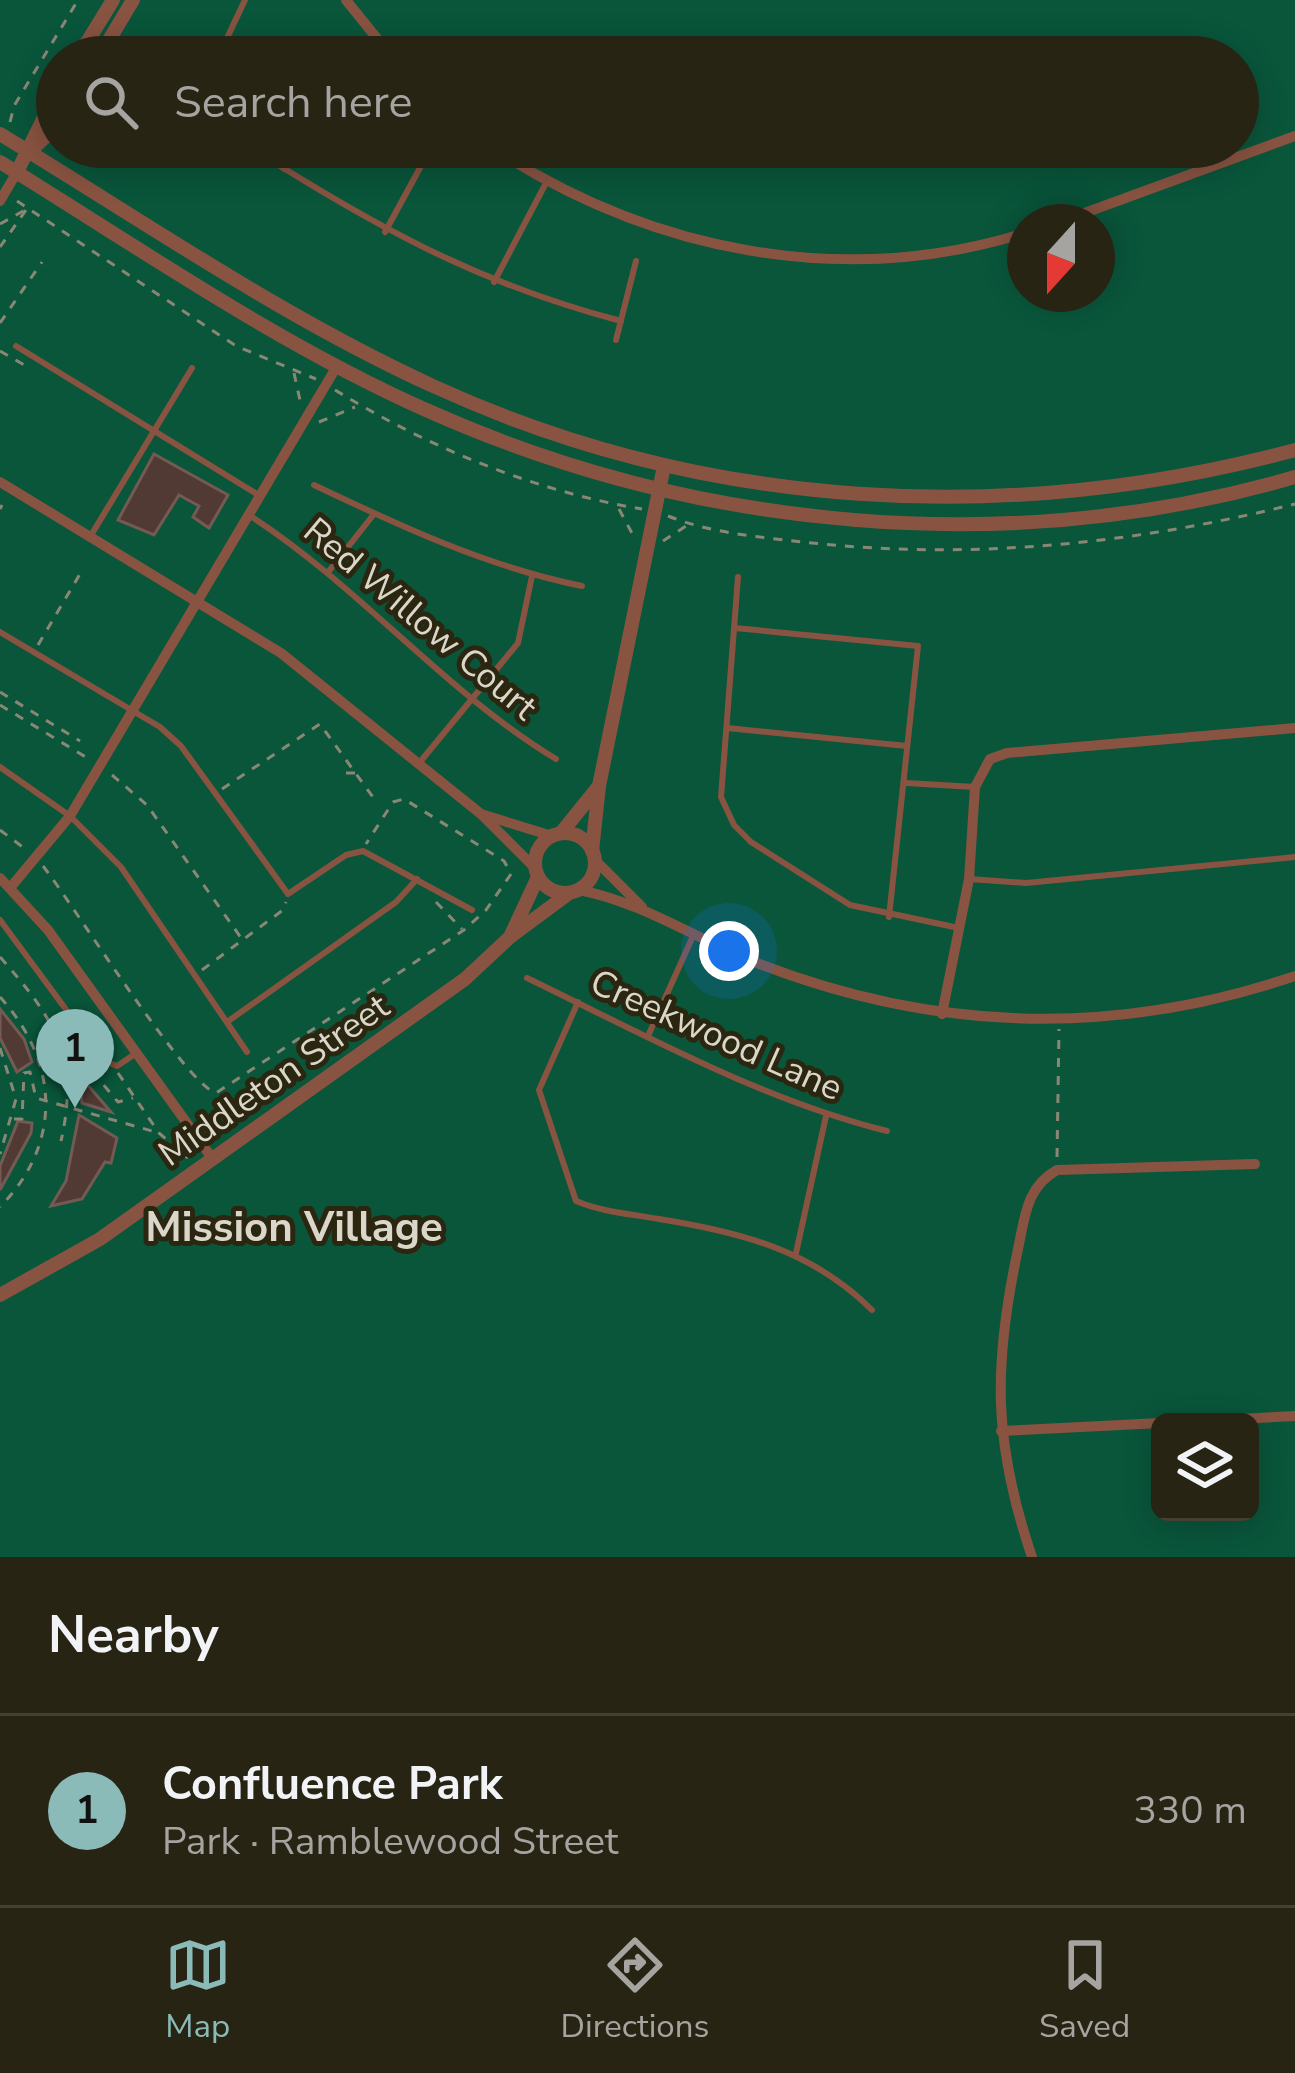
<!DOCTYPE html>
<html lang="en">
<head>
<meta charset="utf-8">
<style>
	body { margin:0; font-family:"Nunito Sans",sans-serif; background:#302c1d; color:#f1f3f6 }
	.controls { position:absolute; right:36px; bottom:36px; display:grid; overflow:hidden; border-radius:18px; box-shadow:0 6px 30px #0003 }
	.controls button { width:108px; height:108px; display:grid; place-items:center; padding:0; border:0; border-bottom:3px solid #444134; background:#282414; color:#f1f3f6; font:60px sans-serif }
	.compass { position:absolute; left:1007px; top:204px; width:108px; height:108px; border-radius:50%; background:#282414; box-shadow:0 6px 30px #0003; rotate:201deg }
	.you { position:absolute; left:729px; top:951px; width:42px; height:42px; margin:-30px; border:9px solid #fff; border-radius:50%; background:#1a73e8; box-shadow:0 0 0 18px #1a73e833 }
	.badge { display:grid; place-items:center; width:78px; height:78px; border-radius:50%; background:#8bbbb9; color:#111; font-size:39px; font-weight:700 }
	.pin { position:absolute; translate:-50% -99px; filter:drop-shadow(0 3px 6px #0008) }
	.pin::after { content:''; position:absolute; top:63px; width:42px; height:36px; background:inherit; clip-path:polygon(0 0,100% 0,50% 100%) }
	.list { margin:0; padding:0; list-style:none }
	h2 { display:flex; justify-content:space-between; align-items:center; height:156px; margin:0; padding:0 48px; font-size:51px }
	h2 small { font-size:39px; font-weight:400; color:#a5a4a0 }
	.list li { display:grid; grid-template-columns:78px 1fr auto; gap:36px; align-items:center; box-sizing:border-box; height:192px; padding:0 48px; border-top:3px solid #444134 }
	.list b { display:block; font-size:45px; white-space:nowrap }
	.list p { margin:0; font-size:39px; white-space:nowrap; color:#a5a4a0 }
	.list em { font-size:39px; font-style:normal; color:#a5a4a0 }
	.icon { flex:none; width:66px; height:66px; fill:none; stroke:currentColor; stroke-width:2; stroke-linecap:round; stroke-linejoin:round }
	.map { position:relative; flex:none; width:1295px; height:1557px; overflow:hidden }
	.search { position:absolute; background:#282414; box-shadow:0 6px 30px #0003; left:36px; right:36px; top:36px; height:132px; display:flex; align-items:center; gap:30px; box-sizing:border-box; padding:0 42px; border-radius:66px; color:#a5a4a0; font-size:45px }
	.sheet { height:348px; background:#282414 }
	nav { display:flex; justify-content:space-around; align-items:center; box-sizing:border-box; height:168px; border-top:3px solid #444134; background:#282414; font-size:33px; color:#a5a4a0 }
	nav a { display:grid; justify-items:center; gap:6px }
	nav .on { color:#8bbbb9 }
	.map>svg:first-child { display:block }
	.green { fill:#09563b; fill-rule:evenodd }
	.building { fill:#523a34; stroke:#745a53; stroke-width:3 }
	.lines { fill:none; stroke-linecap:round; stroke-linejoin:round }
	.path { stroke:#8b8776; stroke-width:3; stroke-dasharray:9 9; stroke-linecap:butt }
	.service { stroke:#895341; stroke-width:6 }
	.minor { stroke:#895341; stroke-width:10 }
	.tertiary { stroke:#895341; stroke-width:14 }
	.labels { text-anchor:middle; stroke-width:10; stroke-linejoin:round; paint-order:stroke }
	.street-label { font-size:36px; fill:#dad7ca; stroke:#2b2610 }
	.quarter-label { font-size:42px; font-weight:bold; fill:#dad7ca; stroke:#2b2610 }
</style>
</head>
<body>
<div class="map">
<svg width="1295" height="1557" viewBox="0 0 1295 1557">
	<rect width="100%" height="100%" fill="#35301a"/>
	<path class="green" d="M0,0H1295V1557H0ZM57,57H1238V147H57ZM1025,222H1097V294H1025ZM1160,1422H1250V1512H1160Z"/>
	<g class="building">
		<polygon points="154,454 228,495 209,528 193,517 199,506 179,495 154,535 118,520"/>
		<polygon points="0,1009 24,1039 32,1062 17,1072 0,1038"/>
		<polygon points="80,1076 111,1112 82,1103"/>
		<polygon points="79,1115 117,1138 111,1163 105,1162 82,1199 51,1206 66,1181"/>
		<polygon points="18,1121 32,1123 31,1133 0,1190 0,1166"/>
	</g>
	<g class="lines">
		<g class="path">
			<polyline points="10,122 14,106 78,0"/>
			<polyline points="17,201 236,346 316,379"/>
			<polyline points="0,224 25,210"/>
			<polyline points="0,247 26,210"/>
			<polyline points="0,323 42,262"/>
			<polyline points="0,351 26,366"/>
			<polyline points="294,373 301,405"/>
			<path d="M335,390C428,447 533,491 642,509"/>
			<polyline points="319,422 355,407"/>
			<polyline points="0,509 2,505"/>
			<polyline points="619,509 634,537"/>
			<path d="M668,516C710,533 759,537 803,542C970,561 1133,544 1295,504"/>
			<polyline points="663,541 689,524"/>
			<polyline points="38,645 80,574"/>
			<polyline points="0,692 80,741"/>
			<polyline points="0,705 89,759"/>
			<polyline points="346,773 355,773"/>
			<polyline points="112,775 147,805 244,942"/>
			<polyline points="222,789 320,724 375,800"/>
			<polyline points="0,830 28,851"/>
			<path d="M43,866C73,904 185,1084 216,1093L464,930L486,910L511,874L504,861L404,799L393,802L366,844"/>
			<polyline points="436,902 462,929"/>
			<path d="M0,957C55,1019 80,1058 61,1141"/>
			<polyline points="202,970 283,910 286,902"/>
			<path d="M0,997C59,1062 63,1143 0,1207"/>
			<polyline points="0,1048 16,1099 0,1154"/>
			<polyline points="118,1073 159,1133 188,1158"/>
			<polyline points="72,1075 96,1076 118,1102 133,1098"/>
			<polyline points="14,1119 22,1119 24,1073 30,1072 36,1098 159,1133"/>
			<polyline points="1057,1157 1059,1029"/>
		</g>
		<g class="service">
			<polyline points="218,57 245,0"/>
			<polyline points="353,57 373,35"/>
			<path d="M250,147C372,225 479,284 621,321"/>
			<polyline points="284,169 298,147"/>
			<polyline points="385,232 427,155"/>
			<polyline points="494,282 547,181"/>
			<polyline points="616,340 636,261"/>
			<polyline points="16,346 260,496"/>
			<path d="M314,485C400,526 488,567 582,586"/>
			<path d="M252,517C361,588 445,692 556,759"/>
			<polyline points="90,537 192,368"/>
			<polyline points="329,571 374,514"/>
			<polyline points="738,577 721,797 734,825 751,842 850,905 959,928"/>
			<polyline points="735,628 918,646 889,917"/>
			<polyline points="0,632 160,727 181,746 288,894 346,855 363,851 472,910"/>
			<polyline points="727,728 907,746"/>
			<polyline points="420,762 518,643 532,576"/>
			<polyline points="0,767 70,816 121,867 247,1052"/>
			<polyline points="906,783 975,787"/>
			<polyline points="969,879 1026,883 1295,857"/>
			<polyline points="0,920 104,1061 117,1066 135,1054"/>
			<path d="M527,978C645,1035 760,1099 887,1131"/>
			<path d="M578,1002L539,1090L576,1201C602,1212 631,1214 659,1219C740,1232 812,1250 872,1310"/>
			<polyline points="227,1022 396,902 417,879"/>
			<polyline points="648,1036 693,936"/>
			<polyline points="796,1253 826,1116"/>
		</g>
		<g class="minor">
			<polyline points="346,0 392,57"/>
			<path d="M491,147C650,251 841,290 1025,233"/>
			<polyline points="0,201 17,172"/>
			<polyline points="1060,222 1295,136"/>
			<polyline points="0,482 281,653 481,814 552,836"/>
			<polyline points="483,816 535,868"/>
			<polyline points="595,860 642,907"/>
			<polyline points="0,878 48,930 212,1158"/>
			<polyline points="10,888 70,816 337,366"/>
			<path d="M579,890C642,902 698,940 757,963C934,1032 1115,1037 1295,976"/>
			<polyline points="942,1014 969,879 975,787 990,759 1007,753 1295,728"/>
			<polyline points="1182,1422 1295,1416"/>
			<polyline points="1001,1431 1160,1423"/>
			<path d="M1032,1557C993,1442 993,1366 1018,1249C1025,1217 1026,1187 1057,1170L1255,1164"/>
		</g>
		<g class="tertiary">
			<polyline points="78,57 113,0"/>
			<polyline points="99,57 133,0"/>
			<path d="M0,134C142,220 282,317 433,386C706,511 1007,527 1295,450"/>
			<polyline points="29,152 57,126"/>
			<path d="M0,162C138,247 276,343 424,409C695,531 1009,560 1295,477"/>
			<polyline points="17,172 57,91"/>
			<circle cx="565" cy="863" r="30"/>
			<polyline points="561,833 599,786"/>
			<polyline points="592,851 599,786 664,466"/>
			<polyline points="510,937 568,894"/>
			<polyline points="0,1295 100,1239 465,979 510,937 538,877"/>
		</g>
	</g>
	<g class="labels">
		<g class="street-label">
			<text transform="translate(421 618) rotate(40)" y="13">Red Willow Court</text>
			<text transform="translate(717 1034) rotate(24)" y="13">Creekwood Lane</text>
			<text transform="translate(273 1079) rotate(-35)" y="13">Middleton Street</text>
		</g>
		<g class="quarter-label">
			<text x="294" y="1241">Mission Village</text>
		</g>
	</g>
</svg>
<div class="controls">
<button><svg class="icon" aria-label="layers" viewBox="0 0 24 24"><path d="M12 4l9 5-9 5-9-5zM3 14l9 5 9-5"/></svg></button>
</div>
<svg class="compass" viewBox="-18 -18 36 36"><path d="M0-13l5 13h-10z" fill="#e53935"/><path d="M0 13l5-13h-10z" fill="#a5a4a0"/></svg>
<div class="you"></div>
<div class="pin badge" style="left:75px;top:1108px">1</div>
<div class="search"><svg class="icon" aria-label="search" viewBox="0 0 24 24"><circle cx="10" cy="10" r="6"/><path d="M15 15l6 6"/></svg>Search here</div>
</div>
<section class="sheet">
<h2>Nearby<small></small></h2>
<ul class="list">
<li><span class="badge">1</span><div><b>Confluence Park</b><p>Park · Ramblewood Street</p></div><em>330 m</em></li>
</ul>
</section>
<nav>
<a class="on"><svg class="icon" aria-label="map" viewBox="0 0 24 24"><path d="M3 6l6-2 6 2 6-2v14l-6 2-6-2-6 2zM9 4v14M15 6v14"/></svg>Map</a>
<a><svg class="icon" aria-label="directions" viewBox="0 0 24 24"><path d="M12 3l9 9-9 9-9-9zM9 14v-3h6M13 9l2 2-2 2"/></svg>Directions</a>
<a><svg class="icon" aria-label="saved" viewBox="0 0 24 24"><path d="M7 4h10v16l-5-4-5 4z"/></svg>Saved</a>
</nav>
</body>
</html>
